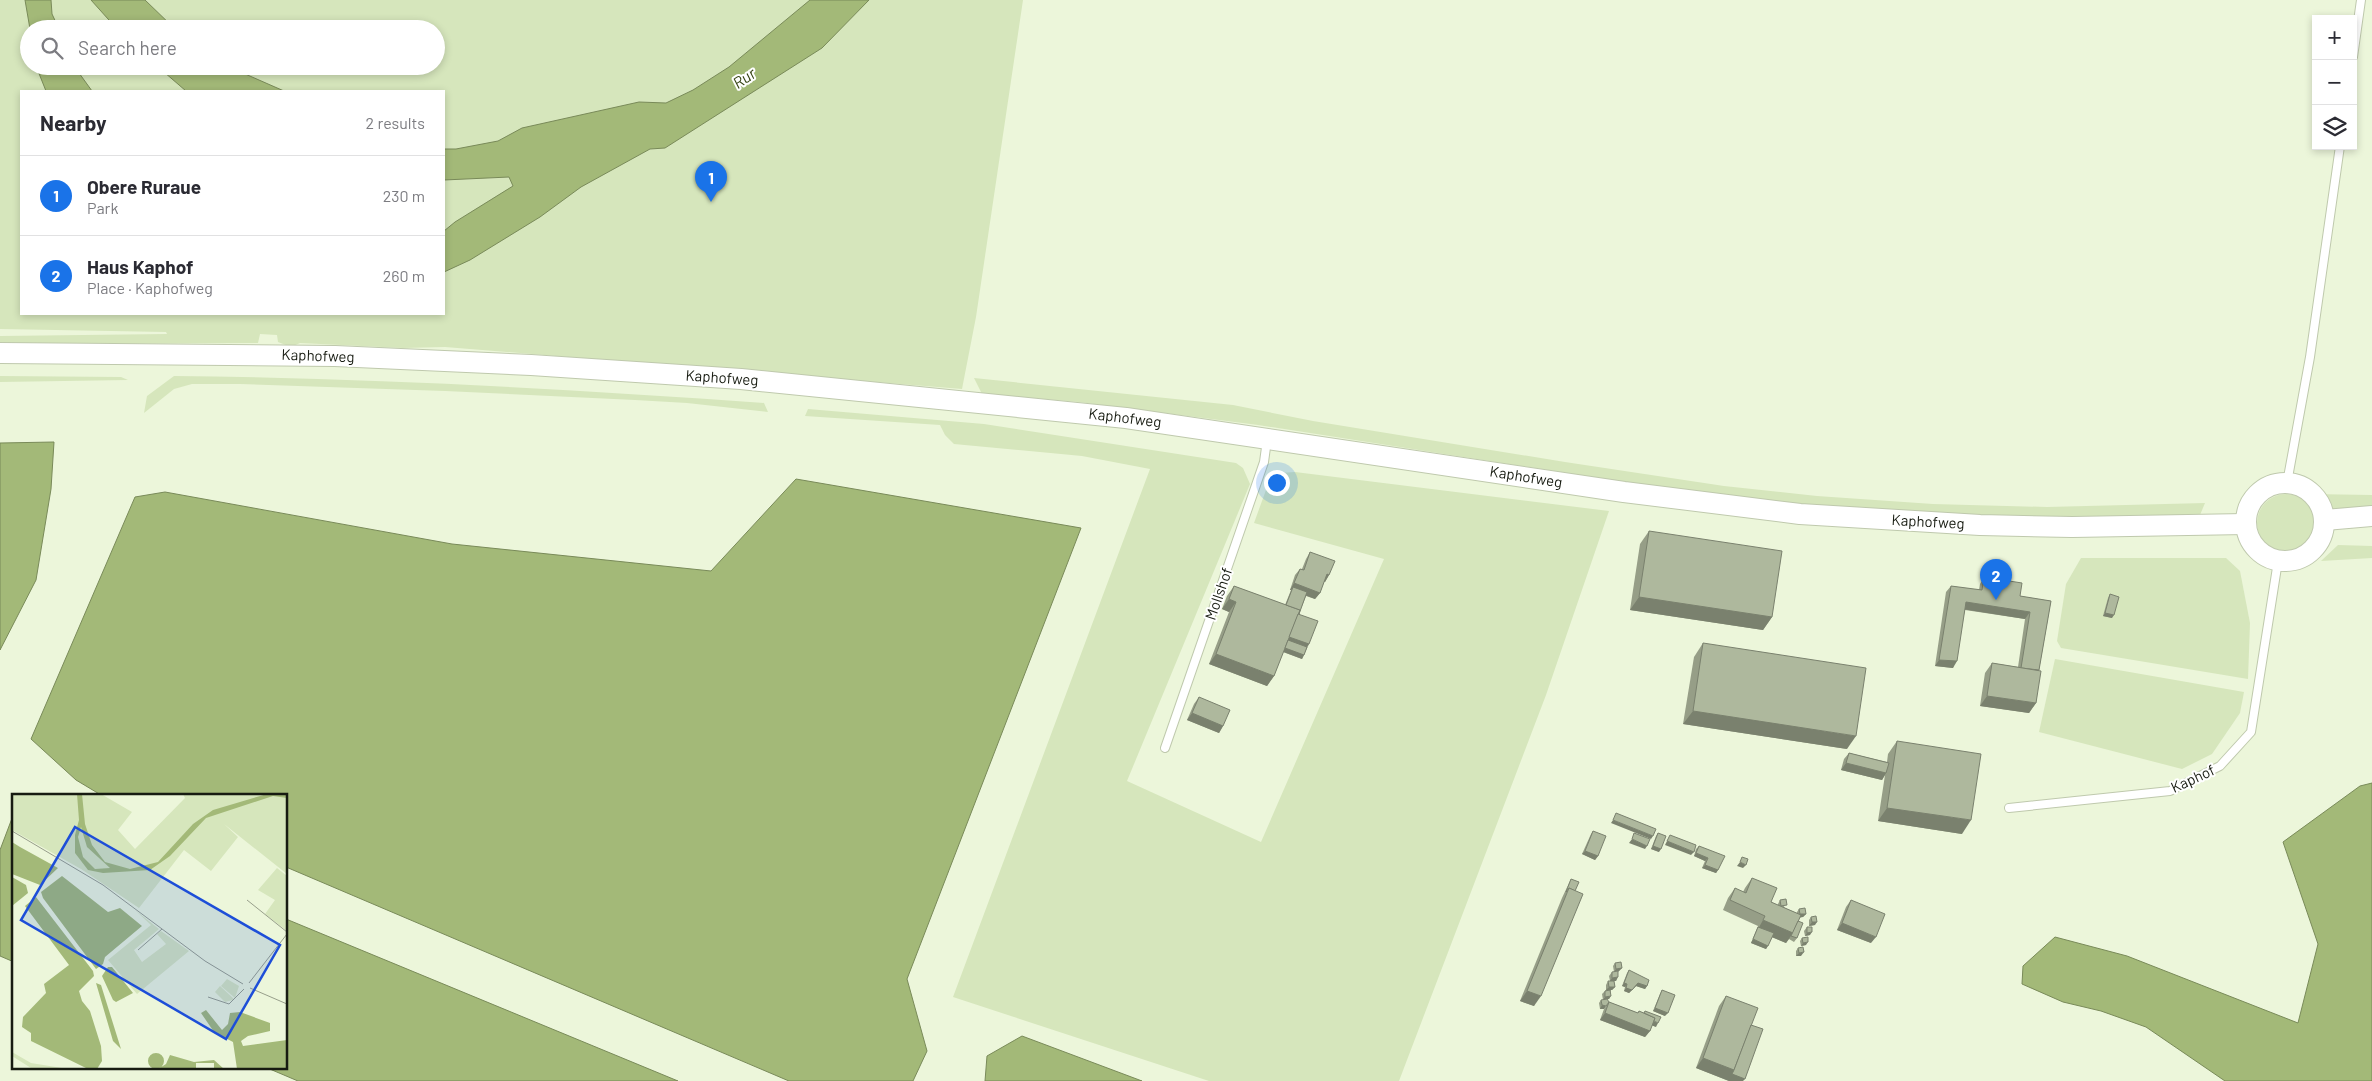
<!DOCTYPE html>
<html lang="en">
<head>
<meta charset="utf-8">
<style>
	body { margin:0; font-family:Barlow,sans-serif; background:#f2f2f3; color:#2b2b33 }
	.controls { position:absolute; right:15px; top:15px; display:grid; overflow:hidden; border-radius:0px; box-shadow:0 2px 8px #0003 }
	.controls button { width:45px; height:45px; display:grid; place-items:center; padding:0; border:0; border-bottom:1px solid #e1e1e2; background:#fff; color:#2b2b33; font:25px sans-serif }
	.you { position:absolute; left:1276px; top:482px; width:18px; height:18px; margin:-12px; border:4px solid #fff; border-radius:50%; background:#1a73e8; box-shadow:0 0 0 8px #1a73e833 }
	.badge { display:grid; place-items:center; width:32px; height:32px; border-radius:50%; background:#1a73e8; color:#fff; font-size:16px; font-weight:700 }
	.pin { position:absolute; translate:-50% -41px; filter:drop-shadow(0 1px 2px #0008) }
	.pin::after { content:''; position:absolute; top:26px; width:18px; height:15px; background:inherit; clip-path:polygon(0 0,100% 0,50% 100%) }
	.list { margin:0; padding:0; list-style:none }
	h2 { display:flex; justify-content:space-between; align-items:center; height:65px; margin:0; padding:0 20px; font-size:21px }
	h2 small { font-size:16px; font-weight:400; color:#7c7c81 }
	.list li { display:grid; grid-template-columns:32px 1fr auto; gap:15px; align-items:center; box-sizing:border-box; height:80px; padding:0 20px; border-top:1px solid #e1e1e2 }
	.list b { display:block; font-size:19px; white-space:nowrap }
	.list p { margin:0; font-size:16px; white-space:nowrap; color:#7c7c81 }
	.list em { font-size:16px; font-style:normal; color:#7c7c81 }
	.icon { flex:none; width:28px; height:28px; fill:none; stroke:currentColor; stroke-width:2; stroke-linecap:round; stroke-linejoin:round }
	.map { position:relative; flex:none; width:2372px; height:1081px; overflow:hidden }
	.search { position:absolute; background:#fff; box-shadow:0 2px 8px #0003; left:20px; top:20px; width:425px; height:55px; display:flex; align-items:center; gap:12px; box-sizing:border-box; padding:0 18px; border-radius:28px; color:#7c7c81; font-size:19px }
	.panel { position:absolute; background:#fff; box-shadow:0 2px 8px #0003; left:20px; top:90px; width:425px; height:225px; border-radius:0px }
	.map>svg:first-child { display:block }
	.green { fill:#d6e6bc; fill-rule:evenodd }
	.water { fill:#a3b978; stroke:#798a59 }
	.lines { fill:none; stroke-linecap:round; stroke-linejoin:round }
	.service-casing { stroke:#bfc9ad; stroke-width:10 }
	.secondary-casing { stroke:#bfc9ad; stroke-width:22 }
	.service { stroke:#fff; stroke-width:8 }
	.secondary { stroke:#fff; stroke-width:20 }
	.wall { fill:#969e87 }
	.shaded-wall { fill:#7a816e }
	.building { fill:#aeb89d; stroke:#7a816e }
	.labels { text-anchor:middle; stroke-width:4; stroke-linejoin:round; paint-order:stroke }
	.street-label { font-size:15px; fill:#171b11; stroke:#fff }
	.water-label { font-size:16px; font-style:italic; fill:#354313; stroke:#fff }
	.inset-road { fill:none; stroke:#979e8a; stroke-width:1 }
	.view { fill:#1d4ed8; fill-opacity:0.15; stroke:#1d4ed8; stroke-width:2.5 }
	.inset-edge { fill:none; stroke:#171b11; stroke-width:2.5 }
</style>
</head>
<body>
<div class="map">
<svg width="2372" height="1081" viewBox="0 0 2372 1081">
	<rect width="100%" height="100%" fill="#ecf6da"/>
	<g class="green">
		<path d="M0,0H1023L976,317L962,389L445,347L403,348L300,343L291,347L278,342L277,335L260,334L258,343L0,344V336L167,334L166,332L0,329ZM29,29H436V66H29ZM21,91H444V314H21Z"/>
		<polygon points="0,376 121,377 128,380 0,382"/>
		<path d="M174,376C371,378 568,389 764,403L768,412L687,403L635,400L445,391L240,384H192L174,389L144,413L147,396Z"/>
		<polygon points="974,378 1233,405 1313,421 1565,462 1724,486 1817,496 1933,504 2047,507 2205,503 2200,515 2061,518 1949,515 1925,511 1919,513 1796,504 1676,490 1258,425 1079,402 982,394"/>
		<polygon points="808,409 984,424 1236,463 1243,468 1250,484 1127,781 1261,842 1384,559 1254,523 1270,479 1280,473 1295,472 1609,511 1546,695 1399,1081 1209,1081 953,997 1150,469 1082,456 954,444 945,435 940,425 805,416"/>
		<polygon points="2310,494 2372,495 2372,507 2321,510 2312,502"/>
		<circle cx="2286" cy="523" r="29"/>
		<polygon points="2338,545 2372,546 2372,558 2321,561"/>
		<polygon points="2081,558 2226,558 2240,571 2250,623 2248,679 2061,648 2057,641 2066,584"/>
		<polygon points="2055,659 2244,692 2240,713 2212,754 2182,769 2039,732"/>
	</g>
	<g class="water">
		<polygon points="25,0 51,0 52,14 59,29 30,29"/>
		<polygon points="91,0 145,0 175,29 117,29"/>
		<polygon points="810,0 869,0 822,48 665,148 650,149 581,187 540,217 470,260 444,272 444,231 455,222 513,186 509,177 444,180 444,149 456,149 498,141 522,128 639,102 666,103 693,90 729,67"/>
		<polygon points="36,66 74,66 92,91 46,91"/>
		<polygon points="157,66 227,66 284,91 186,91"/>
		<polygon points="54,442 51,489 36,580 0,650 0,443"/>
		<polygon points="796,479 1081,528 907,979 927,1051 913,1081 789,1081 286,867 286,795 101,795 76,780 31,739 135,497 165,492 452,544 711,571"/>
		<polygon points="2372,783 2372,1081 2225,1081 2146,1027 2101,1011 2063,1002 2022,984 2023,966 2055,937 2127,956 2298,1023 2318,944 2283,842 2360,786"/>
		<polygon points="14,813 14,962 0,956 0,850"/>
		<polygon points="286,919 678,1081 298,1081 265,1067 286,1067"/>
		<polygon points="1022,1036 1142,1081 985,1081 987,1056"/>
	</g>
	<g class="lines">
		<g class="service-casing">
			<g id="service">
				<polyline points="2353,57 2361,0"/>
				<polyline points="2287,483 2310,357 2340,146"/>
				<polyline points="1165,748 1264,462 1267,440"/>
				<polyline points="2009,808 2170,791 2220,766 2251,732 2278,561"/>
			</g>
		</g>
		<g class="secondary-casing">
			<g id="secondary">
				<polyline points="0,353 335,356 531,365 741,379 1126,418 1624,492 1800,514 1980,525 2072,527 2246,524"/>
				<circle cx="2285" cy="522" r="39"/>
				<polyline points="2325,520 2372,516"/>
			</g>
		</g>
		<use href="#service" class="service"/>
		<use href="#secondary" class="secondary"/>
	</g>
	<g class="wall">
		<polygon points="1649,531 1772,617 1763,630 1630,610 1640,544"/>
		<polygon points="1310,552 1329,575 1325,582 1324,582 1320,593 1315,599 1306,596 1299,614 1309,644 1302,659 1283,652 1274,676 1267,686 1209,664 1229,612 1222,609 1227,596 1234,586 1285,605 1291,590 1290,590 1295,575 1300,569 1302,569 1306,559"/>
		<polygon points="1984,577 2020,596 2051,601 2039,670 2036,703 2029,713 1980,706 1985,673 1992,663 2018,667 2025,619 1965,610 1953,668 1935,666 1946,592 1951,586 1979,590 1980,584"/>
		<polygon points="2110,594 2112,618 2103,616 2108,598"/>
		<polygon points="1703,643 1847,749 1683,724 1694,657"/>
		<polygon points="1199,697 1223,726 1219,733 1187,720 1194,704"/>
		<polygon points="1897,741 1962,834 1878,821 1885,775 1882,780 1841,770 1844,759 1849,753 1887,762 1888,754"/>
		<polygon points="1593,831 1598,856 1595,860 1582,854 1591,834"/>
		<polygon points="1658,833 1659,852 1651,849 1656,836"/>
		<polygon points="1699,846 1718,870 1716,873 1702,868 1705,861 1694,856 1696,849"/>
		<polygon points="1752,878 1771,902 1778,905 1778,904 1780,900 1785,908 1797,913 1797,912 1799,909 1806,914 1803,917 1800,917 1798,921 1797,938 1794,942 1789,939 1786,943 1772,937 1766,949 1751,943 1758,926 1723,910 1728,898 1735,888 1743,892 1745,888"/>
		<polygon points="1571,879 1534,1006 1520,1001 1562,898 1569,883"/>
		<polygon points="1851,900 1871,943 1837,930 1846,907"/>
		<polygon points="1811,917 1815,925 1809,926 1809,920"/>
		<polygon points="1807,927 1810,935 1805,936 1804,931"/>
		<polygon points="1802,938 1806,945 1801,946 1800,941"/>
		<polygon points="1798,948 1801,956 1796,956 1796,951"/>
		<polygon points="1615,963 1622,968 1618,972 1616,981 1614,981 1615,987 1612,990 1611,990 1609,999 1606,999 1604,1009 1600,1009 1599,1003 1601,1000 1603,1000 1602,994 1606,990 1606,985 1608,981 1610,981 1609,976 1612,972 1614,972 1613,966"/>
		<polygon points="1629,970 1647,986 1645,989 1636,986 1629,993 1624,991 1625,987 1622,986 1627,973"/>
		<polygon points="1662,990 1665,1016 1653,1011 1660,994"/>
		<polygon points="1726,996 1751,1025 1729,1081 1696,1068 1719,1006"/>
		<polygon points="1609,1002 1638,1013 1639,1011 1644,1013 1645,1011 1656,1027 1652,1025 1650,1031 1645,1037 1600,1020 1604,1009"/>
	</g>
	<g class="shaded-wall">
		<polygon points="1327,574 1329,575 1325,582 1322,581"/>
		<polygon points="1294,583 1320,593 1315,599 1292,590 1293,587 1291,590 1290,590"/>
		<polygon points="1639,597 1772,617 1763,630 1630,610"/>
		<polygon points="1229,599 1236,602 1229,612 1222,609"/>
		<polygon points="1966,602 2030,612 2025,619 1962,609"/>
		<polygon points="2105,613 2114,615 2112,618 2103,616"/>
		<polygon points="1288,636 1309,644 1304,651 1285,643"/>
		<polygon points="1283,647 1304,655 1302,659 1281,651"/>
		<polygon points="1216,654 1274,676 1267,686 1209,664"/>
		<polygon points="1939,660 1957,661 1953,668 1935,666"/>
		<polygon points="1987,696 2036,703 2029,713 1980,706"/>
		<polygon points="1693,711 1856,736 1847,749 1683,724"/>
		<polygon points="1192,713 1223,726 1219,733 1187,720"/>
		<polygon points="1846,763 1886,773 1882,780 1841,770"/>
		<polygon points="1887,808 1971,820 1962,834 1878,821"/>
		<polygon points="1613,820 1653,836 1651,839 1611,823"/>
		<polygon points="1632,839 1647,846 1645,849 1629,843"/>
		<polygon points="1667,841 1694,852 1691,855 1665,845"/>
		<polygon points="1653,846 1661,849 1659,852 1651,849"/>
		<polygon points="1585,851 1598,856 1595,860 1582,854"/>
		<polygon points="1696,853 1708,858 1705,861 1694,856"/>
		<polygon points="1740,862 1746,865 1743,868 1737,866"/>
		<polygon points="1705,865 1718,870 1716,873 1702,868"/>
		<polygon points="1800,914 1806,914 1803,917 1798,918"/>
		<polygon points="1763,920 1793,933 1786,943 1757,931"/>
		<polygon points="1812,922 1817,922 1815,925 1809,926"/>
		<polygon points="1842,923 1876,937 1871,943 1837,930"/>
		<polygon points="1812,932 1810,935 1805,936 1807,933"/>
		<polygon points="1753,939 1768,946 1766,949 1751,943"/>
		<polygon points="1808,942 1806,945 1801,946 1803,943"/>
		<polygon points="1804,952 1801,956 1796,956 1799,953"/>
		<polygon points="1622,968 1619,971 1614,972 1616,969"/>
		<polygon points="1618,977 1616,981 1610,981 1612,978"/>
		<polygon points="1624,983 1627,984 1625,987 1622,986"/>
		<polygon points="1638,983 1647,986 1645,989 1636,986 1629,993 1624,991 1626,988"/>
		<polygon points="1609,987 1615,987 1612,990 1606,990"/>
		<polygon points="1527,991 1541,996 1534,1006 1520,1001"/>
		<polygon points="1611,996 1609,999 1603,1000 1605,997"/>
		<polygon points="1602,1005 1606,1006 1604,1009 1600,1009"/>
		<polygon points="1655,1008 1668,1013 1665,1016 1653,1011"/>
		<polygon points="1605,1013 1650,1031 1645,1037 1600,1020"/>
		<polygon points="1643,1017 1658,1023 1656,1027 1641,1021"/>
		<polygon points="1703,1058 1734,1070 1745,1079 1743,1081 1729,1081 1696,1068"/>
	</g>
	<g class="building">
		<polygon points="1649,531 1782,551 1772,617 1639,597"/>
		<polygon points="1310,552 1335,561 1329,575 1327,574 1320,593 1294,583 1300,569 1304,570"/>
		<polygon points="1984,577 2022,583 2020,596 2051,601 2039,670 2021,668 2030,612 1966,602 1957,661 1939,660 1951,586 1982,590"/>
		<polygon points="1234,586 1300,610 1274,676 1216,654 1236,602 1229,599"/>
		<polygon points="1293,587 1307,592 1299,614 1300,610 1286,605"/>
		<polygon points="2110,594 2119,597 2114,615 2105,613"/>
		<polygon points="1298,614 1318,621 1309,644 1289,637"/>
		<polygon points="1288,640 1307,647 1304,655 1285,648"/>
		<polygon points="1703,643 1866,668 1856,736 1693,711"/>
		<polygon points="1992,663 2041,671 2036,703 1987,696"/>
		<polygon points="1199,697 1230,710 1223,726 1192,713"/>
		<polygon points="1897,741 1981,754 1971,820 1887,808"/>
		<polygon points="1849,753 1889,763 1886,773 1846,763"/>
		<polygon points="1616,813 1656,829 1653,836 1613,820"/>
		<polygon points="1593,831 1606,836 1598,856 1585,851"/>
		<polygon points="1634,833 1650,839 1647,846 1632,839"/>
		<polygon points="1658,833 1666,836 1661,849 1653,846"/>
		<polygon points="1670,835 1696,845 1694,852 1667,841"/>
		<polygon points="1699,846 1725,856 1718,870 1705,865 1708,858 1696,853"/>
		<polygon points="1742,857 1748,859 1746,865 1740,862"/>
		<polygon points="1752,878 1777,888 1771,902 1801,915 1793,933 1763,920 1765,916 1730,900 1735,888 1746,893"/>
		<polygon points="1571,879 1579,882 1575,891 1569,888 1566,892"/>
		<polygon points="1569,888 1583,894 1541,996 1527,991"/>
		<polygon points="1786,899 1787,905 1781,906 1780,900"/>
		<polygon points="1851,900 1885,914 1876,937 1842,923"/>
		<polygon points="1805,908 1806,914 1800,914 1799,909"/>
		<polygon points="1816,916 1817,922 1812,922 1811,917"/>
		<polygon points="1798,921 1803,923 1797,938 1791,936"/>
		<polygon points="1758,927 1774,933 1768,946 1753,939"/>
		<polygon points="1807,927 1812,927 1812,932 1807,933"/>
		<polygon points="1808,937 1808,942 1803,943 1802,938"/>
		<polygon points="1803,947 1804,952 1799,953 1798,948"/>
		<polygon points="1621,962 1622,968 1616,969 1615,963"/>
		<polygon points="1629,970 1649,980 1647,986 1638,983 1632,990 1626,988 1627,984 1624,983"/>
		<polygon points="1618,971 1618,977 1612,978 1612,972"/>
		<polygon points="1608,981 1614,981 1615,987 1609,987"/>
		<polygon points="1610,990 1611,996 1605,997 1605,991"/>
		<polygon points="1662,990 1675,995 1668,1013 1655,1008"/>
		<polygon points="1726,996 1758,1008 1734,1070 1703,1058"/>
		<polygon points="1607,999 1609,1002 1606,1006 1602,1005 1601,1000"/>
		<polygon points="1609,1002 1638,1013 1639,1011 1655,1018 1650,1031 1605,1013"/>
		<polygon points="1645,1011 1661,1017 1658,1023 1654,1021 1655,1018 1644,1013"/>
		<polygon points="1751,1025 1763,1029 1745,1079 1732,1074 1734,1070"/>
	</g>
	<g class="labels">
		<g class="street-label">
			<text transform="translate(318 356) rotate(2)" y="5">Kaphofweg</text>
			<text transform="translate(722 378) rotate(4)" y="5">Kaphofweg</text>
			<text transform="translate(1125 418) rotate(7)" y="5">Kaphofweg</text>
			<text transform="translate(1526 477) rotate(9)" y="5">Kaphofweg</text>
			<text transform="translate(1928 522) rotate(3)" y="5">Kaphofweg</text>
			<text transform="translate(1219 594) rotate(-71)" y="5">Mollshof</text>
			<text transform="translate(2193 779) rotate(-25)" y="5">Kaphof</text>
		</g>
		<g class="water-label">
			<text transform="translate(744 78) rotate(-34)" y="6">Rur</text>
		</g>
	</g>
	<g transform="translate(12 794)">
		<rect width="275" height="275" fill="#ecf6da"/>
		<path d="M0,0H89L120,18L106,36L123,55L173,4L171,0H275V80L212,30L226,43L199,77L172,56L127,114L69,75L0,36ZM265,74L275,82V137L253,120L263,106L246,96ZM123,116L147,135L122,156L130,168L154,150L145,140L149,137L177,157L125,200L96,166L139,131ZM215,185L227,192L223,204L209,192ZM208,192L222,205L221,206L213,208L203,198ZM0,258L19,269L56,275L19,274L0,262Z" fill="#d6e6bc"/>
		<path d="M65,0H70L73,30L80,51L93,68L118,75L146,68L181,30L201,16L255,0H275V4L261,2L194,24L158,62L138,76L91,79L76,76L63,59V41L67,26ZM69,33L75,53L98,74L83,75L71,63L66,43ZM0,48L8,53L46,74L28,91L0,80ZM50,82L96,118L108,114L130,132L93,163L91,170L84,175L31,104L29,98ZM0,83L14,91L16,99L0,112ZM24,103L81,177L82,182L67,197L70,207L78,217L89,252L90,267L85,275H76L19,247V239L10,233L11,223L34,199L32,190L57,171L13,112ZM96,173H100L121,199L104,208L101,206L90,182ZM84,189L89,191L109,255L101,247ZM194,216L210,236L216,230L218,219L228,218L258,229V237L236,242L229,247L231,252L275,246V275H225L221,248L202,238L189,219ZM136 267a8 8 0 1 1 16 0a8 8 0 1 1-16 0ZM158,261L182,268L202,266L212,275H202V269H184V275H146L154,270Z" fill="#a3b978" fill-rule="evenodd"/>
		<path class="inset-road" d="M0,37L91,91L193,167L231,190M235,106L275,138M126,156L150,135M237,189L275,140M238,194L275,210M196,203L217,210L232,195"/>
		<path class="view" d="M63,33L268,151L214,245L9,126Z"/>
		<rect width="275" height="275" class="inset-edge"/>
	</g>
</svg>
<div class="controls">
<button>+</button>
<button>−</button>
<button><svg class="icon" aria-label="layers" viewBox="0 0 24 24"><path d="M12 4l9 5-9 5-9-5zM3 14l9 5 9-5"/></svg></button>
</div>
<div class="you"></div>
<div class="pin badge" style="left:711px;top:202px">1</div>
<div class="pin badge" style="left:1996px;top:600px">2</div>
<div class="search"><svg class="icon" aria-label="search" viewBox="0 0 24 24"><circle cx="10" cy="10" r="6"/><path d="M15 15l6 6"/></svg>Search here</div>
<section class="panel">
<h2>Nearby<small>2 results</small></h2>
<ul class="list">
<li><span class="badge">1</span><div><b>Obere Ruraue</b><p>Park</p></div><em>230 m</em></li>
<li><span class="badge">2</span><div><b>Haus Kaphof</b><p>Place · Kaphofweg</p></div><em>260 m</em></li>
</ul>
</section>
</div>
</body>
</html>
